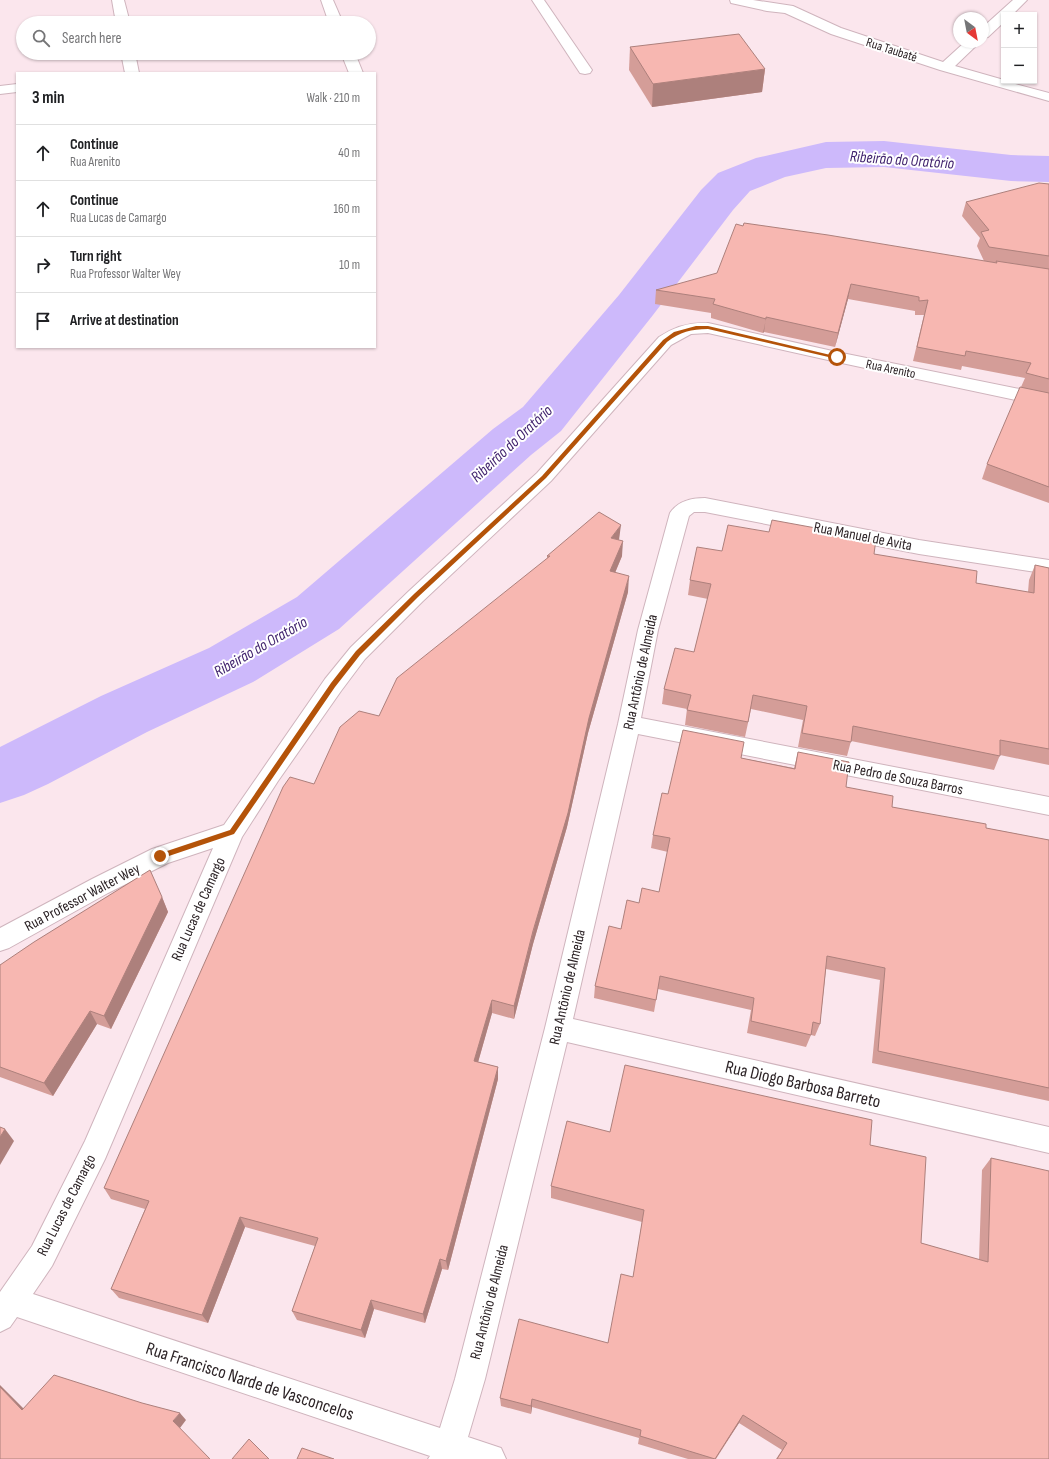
<!DOCTYPE html>
<html lang="en">
<head>
<meta charset="utf-8">
<style>
	body { margin:0; font-family:"Sofia Sans Condensed",sans-serif; background:#f6f6f6; color:#202124 }
	.controls { position:absolute; right:12px; top:12px; display:grid; overflow:hidden; border-radius:0px; box-shadow:0 1px 3px #0004 }
	.controls button { width:36px; height:36px; display:grid; place-items:center; padding:0; border:0; border-bottom:1px solid #e0e0e0; background:#fff; color:#202124; font:20px sans-serif }
	.compass { position:absolute; left:953px; top:12px; width:36px; height:36px; border-radius:50%; background:#fff; box-shadow:0 1px 3px #0004; rotate:148deg }
	.stop { position:absolute; width:12px; height:12px; margin:-9px; border:3px solid #b45309; border-radius:50%; background:#fff }
	.stop.end { background:#b45309; border-color:#fff; box-shadow:0 1px 4px #0008 }
	.list { margin:0; padding:0; list-style:none }
	h2 { display:flex; justify-content:space-between; align-items:center; height:52px; margin:0; padding:0 16px; font-size:17px }
	h2 small { font-size:13px; font-weight:400; color:#757577 }
	.list li { display:grid; grid-template-columns:26px 1fr auto; gap:12px; align-items:center; box-sizing:border-box; height:56px; padding:0 16px; border-top:1px solid #e0e0e0 }
	.list b { display:block; font-size:15px; white-space:nowrap }
	.list p { margin:0; font-size:13px; white-space:nowrap; color:#757577 }
	.list em { font-size:13px; font-style:normal; color:#757577 }
	.icon { flex:none; width:22px; height:22px; fill:none; stroke:currentColor; stroke-width:2; stroke-linecap:round; stroke-linejoin:round }
	.map { position:relative; flex:none; width:1049px; height:1459px; overflow:hidden }
	.search { position:absolute; background:#fff; box-shadow:0 1px 3px #0004; left:16px; top:16px; width:360px; height:44px; display:flex; align-items:center; gap:10px; box-sizing:border-box; padding:0 14px; border-radius:22px; color:#757577; font-size:15px }
	.panel { position:absolute; background:#fff; box-shadow:0 1px 3px #0004; left:16px; top:72px; width:360px; height:276px; border-radius:0px }
	.map>svg:first-child { display:block }
	.lines { fill:none; stroke-linecap:round; stroke-linejoin:round }
	.river { fill:#cdb9fb; fill-rule:evenodd }
	.minor-casing { stroke:#cfb4bd; stroke-width:2 }
	.minor { fill:#fff; fill-rule:evenodd }
	.wall { fill:#d49d98 }
	.shaded-wall { fill:#ad807c }
	.building { fill:#f7b7b1; stroke:#ad807c }
	.route { fill:#b45309 }
	.labels { text-anchor:middle; stroke-width:4; stroke-linejoin:round; paint-order:stroke }
	.far-street-label { font-size:13px; fill:#2c2326; stroke:#fff }
	.street-label { font-size:15px; fill:#2c2326; stroke:#fff }
	.water-label { font-size:16px; font-style:italic; fill:#42246f; stroke:#fff }
	.near-street-label { font-size:18px; fill:#2c2326; stroke:#fff }
</style>
</head>
<body>
<div class="map">
<svg width="1049" height="1459" viewBox="0 0 1049 1459">
	<rect width="100%" height="100%" fill="#fbe6ed"/>
	<g class="lines">
		<polygon class="river" points="884,141 1011,155 1049,156 1049,182 1011,181 884,167 826,168 785,177 750,191 733,210 653,315 561,431 531,455 339,629 253,682 147,732 48,784 24,795 0,803 0,747 101,696 209,648 297,597 493,429 523,407 619,295 701,190 718,173 756,158 826,142"/>
		<g class="minor-casing">
			<g id="minor">
				<polygon points="112,0 124,0 130,23 116,23"/>
				<polygon points="321,0 333,0 343,23 329,23"/>
				<polygon points="532,0 544,0 592,70 590,73 585,74 580,73"/>
				<polygon points="730,0 753,0 793,6 841,28 943,62 965,42 980,42 955,66 1004,80 1004,81 1049,93 1049,101 940,70 831,34 785,13 767,11 731,3"/>
				<polygon points="1013,0 1027,0 1012,15 1004,15 1004,22 988,37 983,38 983,27"/>
				<polygon points="121,53 135,53 139,73 125,73"/>
				<polygon points="341,53 355,53 363,73 349,73"/>
				<polygon points="17,84 17,92 0,94 0,86"/>
				<path d="M708,323L837,352L1049,395V407L837,362L708,333L691,334L671,345L551,481L423,601L365,659L341,691L278,781L242,837L105,1159L52,1266L33,1294L440,1428L455,1379L545,1028L618,724L638,630L670,513C678,501 691,498 705,498L919,540L1049,560V574L919,554L705,512H694L689,516L658,630L641,718L1049,797V815L638,734L573,1019L1049,1127V1153L567,1042L485,1379L468,1437L501,1448L506,1459H428L430,1456L17,1317L10,1327L0,1332V1292L32,1246L85,1141L213,848L168,863L108,893L9,948L0,951V928L92,879L152,849L224,825L325,679L351,647L409,591L537,473L659,337C674,327 690,322 708,323Z"/>
			</g>
		</g>
		<use href="#minor" class="minor"/>
	</g>
	<g class="wall">
		<polygon points="630,47 765,69 762,92 652,107 629,70"/>
		<polygon points="1049,184 1049,503 982,479 987,464 1021,387 1025,378 962,366 961,370 913,361 924,315 915,315 915,311 848,299 835,347 764,332 763,333 711,318 711,313 655,304 656,290 995,263 984,261 977,246 980,238 962,216 966,202"/>
		<polygon points="619,540 622,556 615,573 628,592 588,733 567,827 533,944 514,1019 492,1013 478,1062 498,1067 498,1079 448,1270 442,1269 425,1323 374,1309 365,1338 297,1320 292,1311 315,1246 245,1227 208,1323 119,1298 111,1289 145,1209 111,1199 104,1188 314,784 379,716 547,559 547,556"/>
		<polygon points="722,551 874,554 976,583 1028,592 1029,580 1035,565 1049,568 1049,765 1000,755 994,770 851,741 847,756 798,747 803,720 751,709 745,737 685,725 687,709 662,704 664,689 694,652 708,599 688,595 690,580"/>
		<polygon points="798,752 846,787 892,807 986,828 1049,840 1049,1101 872,1063 880,980 826,969 820,1024 815,1036 811,1035 806,1047 747,1033 751,1010 658,989 654,1012 594,998 595,986 621,929 639,903 659,892 668,852 651,848 653,835 668,794 741,758 794,768"/>
		<polygon points="162,897 168,912 111,1029 97,1024 53,1096 0,1077 0,965"/>
		<polygon points="610,1132 870,1145 921,1243 979,1260 982,1170 991,1158 1049,1459 776,1459 782,1450 739,1423 716,1459 688,1459 638,1444 639,1438 532,1407 531,1414 501,1406 500,1398 608,1343 633,1277 642,1222 551,1198 551,1186"/>
	</g>
	<g class="shaded-wall">
		<polygon points="765,69 762,92 652,107 653,84"/>
		<polygon points="851,284 848,299 835,347 838,333"/>
		<polygon points="766,317 764,332 763,333 766,319"/>
		<polygon points="621,525 619,540 611,538"/>
		<polygon points="623,541 622,556 609,587 610,571"/>
		<polygon points="629,576 628,592 588,733 567,827 533,944 514,1019 514,1006 589,718"/>
		<polygon points="162,897 168,912 111,1029 104,1016"/>
		<polygon points="492,1000 492,1013 475,1073 474,1061"/>
		<polygon points="90,1011 97,1024 53,1096 44,1083"/>
		<polygon points="498,1067 498,1079 448,1270 446,1261"/>
		<polygon points="5,1129 14,1141 0,1165 0,1137"/>
		<polygon points="240,1217 245,1227 208,1323 202,1315"/>
		<polygon points="440,1259 442,1269 425,1323 423,1314"/>
		<polygon points="371,1300 374,1309 365,1338 361,1330"/>
		<polygon points="0,1385 32,1417 22,1410 0,1387"/>
		<polygon points="532,1399 532,1407 531,1414 531,1406"/>
		<polygon points="180,1413 186,1420 180,1428 173,1421"/>
		<polygon points="743,1415 739,1423 715,1459"/>
	</g>
	<g class="building">
		<polygon points="739,34 765,69 653,84 630,47"/>
		<polygon points="1039,183 1049,184 1049,256 989,247 981,232 989,230 966,202"/>
		<polygon points="744,223 828,235 997,263 996,261 1049,269 1049,379 1026,373 1031,363 966,351 965,356 917,347 928,300 919,301 919,297 851,284 838,333 766,317 766,319 713,304 715,299 656,290 717,273 736,224 743,226"/>
		<polygon points="1020,387 1049,393 1049,487 987,464"/>
		<polygon points="599,512 621,525 611,538 623,541 610,571 629,576 589,718 568,813 533,931 514,1006 492,1000 474,1061 498,1067 446,1261 440,1259 423,1314 371,1300 361,1330 292,1311 318,1238 240,1217 202,1315 111,1289 149,1201 104,1188 283,787 290,777 314,784 340,727 359,711 379,716 397,678 550,556 547,556"/>
		<polygon points="772,520 876,539 874,554 977,571 976,583 1034,593 1035,565 1049,568 1049,749 1000,740 1000,756 853,726 851,742 802,733 807,706 753,695 748,722 687,710 691,695 664,689 675,648 694,652 711,584 690,580 697,547 722,551 728,525 769,532"/>
		<polygon points="683,730 744,742 741,758 795,769 798,752 849,762 846,787 893,796 892,807 986,824 986,828 1049,840 1049,1088 878,1051 885,968 827,956 820,1024 813,1022 811,1035 751,1021 754,998 660,976 656,1000 595,986 609,926 621,929 627,900 639,903 642,888 659,892 670,838 653,835 662,793 668,794"/>
		<polygon points="150,870 162,897 104,1016 90,1011 44,1083 0,1067 0,965 34,942"/>
		<polygon points="625,1065 872,1120 870,1145 926,1157 921,1243 988,1262 991,1158 1049,1171 1049,1459 777,1459 787,1443 743,1415 715,1459 640,1436 641,1430 532,1399 531,1406 500,1398 519,1319 608,1343 621,1274 633,1277 644,1210 551,1186 567,1121 610,1132"/>
		<polygon points="0,1127 5,1129 0,1137"/>
		<polygon points="54,1375 142,1403 180,1413 173,1421 210,1459 0,1459 0,1387 22,1410"/>
		<polygon points="249,1439 269,1459 232,1459"/>
		<polygon points="302,1448 334,1459 297,1459"/>
	</g>
	<path class="route" d="M696,326H708L839,357L837,359L708,329C691,329 680,332 667,342L546,478L418,597L360,655L335,687L234,834L160,859L158,858V854L230,830L331,683L356,651L414,594L542,476L663,340L674,332Z"/>
	<g class="labels">
		<g class="far-street-label">
			<text transform="translate(892 49) rotate(18)" y="5">Rua Taubaté</text>
			<text transform="translate(891 368) rotate(12)" y="5">Rua Arenito</text>
		</g>
		<g class="street-label">
			<text transform="translate(863 536) rotate(11)" y="5">Rua Manuel de Avita</text>
			<text transform="translate(640 672) rotate(-78)" y="5">Rua Antônio de Almeida</text>
			<text transform="translate(898 777) rotate(11)" y="5">Rua Pedro de Souza Barros</text>
			<text transform="translate(82 897) rotate(-28)" y="5">Rua Professor Walter Wey</text>
			<text transform="translate(198 909) rotate(-66)" y="5">Rua Lucas de Camargo</text>
			<text transform="translate(567 987) rotate(-77)" y="5">Rua Antônio de Almeida</text>
			<text transform="translate(66 1205) rotate(-63)" y="5">Rua Lucas de Camargo</text>
			<text transform="translate(489 1302) rotate(-76)" y="5">Rua Antônio de Almeida</text>
		</g>
		<g class="water-label">
			<text transform="translate(902 159) rotate(4)" y="6">Ribeirão do Oratório</text>
			<text transform="translate(511 443) rotate(-43)" y="6">Ribeirão do Oratório</text>
			<text transform="translate(260 646) rotate(-30)" y="6">Ribeirão do Oratório</text>
		</g>
		<g class="near-street-label">
			<text transform="translate(803 1084) rotate(13)" y="6">Rua Diogo Barbosa Barreto</text>
			<text transform="translate(250 1381) rotate(18)" y="6">Rua Francisco Narde de Vasconcelos</text>
		</g>
	</g>
</svg>
<div class="controls">
<button>+</button>
<button>−</button>
</div>
<svg class="compass" viewBox="-18 -18 36 36"><path d="M0-13l5 13h-10z" fill="#e53935"/><path d="M0 13l5-13h-10z" fill="#757577"/></svg>
<div class="stop" style="left:837px;top:357px"></div>
<div class="stop end" style="left:160px;top:856px"></div>
<div class="search"><svg class="icon" aria-label="search" viewBox="0 0 24 24"><circle cx="10" cy="10" r="6"/><path d="M15 15l6 6"/></svg>Search here</div>
<section class="panel">
<h2>3 min<small>Walk · 210 m</small></h2>
<ul class="list">
<li><svg class="icon" aria-label="ahead" viewBox="0 0 24 24"><path d="M12 20V5M6 11l6-6 6 6"/></svg><div><b>Continue</b><p>Rua Arenito</p></div><em>40 m</em></li>
<li><svg class="icon" aria-label="ahead" viewBox="0 0 24 24"><path d="M12 20V5M6 11l6-6 6 6"/></svg><div><b>Continue</b><p>Rua Lucas de Camargo</p></div><em>160 m</em></li>
<li><svg class="icon" aria-label="right" viewBox="0 0 24 24"><path d="M7 20v-9h11M14 6l5 5-5 5"/></svg><div><b>Turn right</b><p>Rua Professor Walter Wey</p></div><em>10 m</em></li>
<li><svg class="icon" aria-label="arrive" viewBox="0 0 24 24"><path d="M6 21V4h12l-3 4 3 4H6"/></svg><div><b>Arrive at destination</b></div></li>
</ul>
</section>
</div>
</body>
</html>
